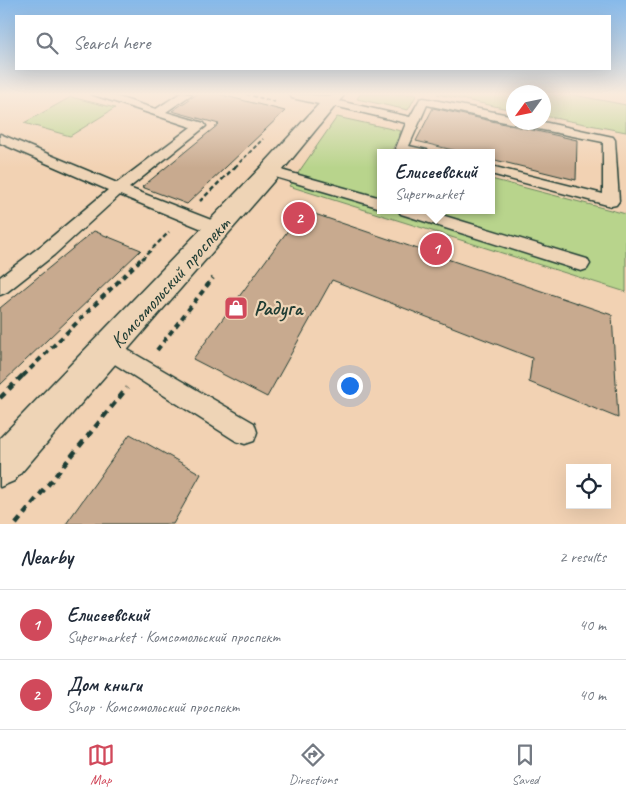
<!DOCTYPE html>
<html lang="en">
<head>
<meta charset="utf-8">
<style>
	body { margin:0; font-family:Caveat,sans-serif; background:#f2f2f3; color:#1f2937 }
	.controls { position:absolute; right:15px; bottom:15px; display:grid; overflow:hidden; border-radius:0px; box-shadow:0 5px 20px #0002 }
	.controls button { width:45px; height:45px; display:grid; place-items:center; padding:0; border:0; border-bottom:1px solid #e0e1e3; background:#fff; color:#1f2937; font:25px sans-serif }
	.compass { position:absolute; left:506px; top:85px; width:45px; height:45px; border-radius:50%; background:#fff; box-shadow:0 5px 20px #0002; rotate:237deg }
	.you { position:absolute; left:349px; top:385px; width:18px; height:18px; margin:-12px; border:4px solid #fff; border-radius:50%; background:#1a73e8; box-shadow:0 0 0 8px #1a73e833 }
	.badge { display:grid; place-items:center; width:32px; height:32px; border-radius:50%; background:#d1495b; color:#fff; font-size:16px; font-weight:700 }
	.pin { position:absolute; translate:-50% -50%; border:2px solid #fff; box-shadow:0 1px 5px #0006 }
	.popup { position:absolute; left:377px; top:149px; width:118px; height:65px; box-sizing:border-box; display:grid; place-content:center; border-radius:0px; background:#fff; filter:drop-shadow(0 1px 4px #0005); font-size:16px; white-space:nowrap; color:#747a83 }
	.popup b { font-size:19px; color:#1f2937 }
	.popup::after { content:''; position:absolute; left:50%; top:100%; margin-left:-10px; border:10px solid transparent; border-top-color:#fff }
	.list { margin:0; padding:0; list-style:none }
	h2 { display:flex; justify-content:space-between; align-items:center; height:65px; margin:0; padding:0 20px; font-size:21px }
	h2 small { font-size:16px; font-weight:400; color:#747a83 }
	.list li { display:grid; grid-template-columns:32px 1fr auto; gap:15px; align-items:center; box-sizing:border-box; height:70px; padding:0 20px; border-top:1px solid #e0e1e3 }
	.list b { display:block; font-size:19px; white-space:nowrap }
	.list p { margin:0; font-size:16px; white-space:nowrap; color:#747a83 }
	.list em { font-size:16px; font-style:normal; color:#747a83 }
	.icon { flex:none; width:28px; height:28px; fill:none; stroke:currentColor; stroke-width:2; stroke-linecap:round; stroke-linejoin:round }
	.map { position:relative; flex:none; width:626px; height:524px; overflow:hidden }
	.search { position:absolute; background:#fff; box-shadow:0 5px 20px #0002; left:15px; right:15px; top:15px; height:55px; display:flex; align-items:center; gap:12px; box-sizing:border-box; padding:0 18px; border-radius:0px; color:#747a83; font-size:19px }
	.sheet { height:205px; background:#fff }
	nav { display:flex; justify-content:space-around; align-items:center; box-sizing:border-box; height:70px; border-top:1px solid #e0e1e3; background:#fff; font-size:14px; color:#747a83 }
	nav a { display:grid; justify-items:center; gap:2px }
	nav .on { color:#d1495b }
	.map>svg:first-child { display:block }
	.green { fill:#b8d48c; stroke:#6c8860 }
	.building { fill:#c8aa8f; stroke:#1f3d34 }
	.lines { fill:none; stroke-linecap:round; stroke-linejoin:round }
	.service-casing { stroke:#1f3d34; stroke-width:3 }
	.minor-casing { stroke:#1f3d34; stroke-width:3 }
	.path-far3 { stroke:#1f3d34; stroke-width:2; stroke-dasharray:4 2.5; stroke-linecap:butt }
	.path-far2 { stroke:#1f3d34; stroke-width:2.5; stroke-dasharray:4.5 3; stroke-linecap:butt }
	.path-far1 { stroke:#1f3d34; stroke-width:4; stroke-dasharray:5.5 4.5; stroke-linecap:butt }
	.path { stroke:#1f3d34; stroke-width:4.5; stroke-dasharray:7 5.5; stroke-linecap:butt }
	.service { fill:#eed4b6; fill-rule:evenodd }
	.minor { fill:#eed4b6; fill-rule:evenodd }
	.labels { text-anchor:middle; stroke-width:4.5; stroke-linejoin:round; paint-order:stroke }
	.street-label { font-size:20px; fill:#1f3d34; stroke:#eed4b6 }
	.poi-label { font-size:20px; font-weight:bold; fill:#1f3d34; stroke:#eed4b6; text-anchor:start }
</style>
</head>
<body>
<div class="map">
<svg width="626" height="524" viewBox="0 0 626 524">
	<rect width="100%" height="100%" fill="#f2d2b3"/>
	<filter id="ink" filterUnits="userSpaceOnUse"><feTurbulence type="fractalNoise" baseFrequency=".02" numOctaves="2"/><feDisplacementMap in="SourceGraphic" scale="10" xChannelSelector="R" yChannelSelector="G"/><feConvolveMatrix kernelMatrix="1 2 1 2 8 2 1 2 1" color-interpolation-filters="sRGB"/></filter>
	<g filter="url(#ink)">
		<g class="green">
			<polygon points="360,94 417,94 408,110 357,99"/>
			<polygon points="437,94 513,94 513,110"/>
			<polygon points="544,94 569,94 626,105 626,132 544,116"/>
			<polygon points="71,97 115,108 70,136 24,123"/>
			<polygon points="337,117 401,131 391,153 381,153 381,210 491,210 491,179 626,214 626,292 289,186"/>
		</g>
		<g class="building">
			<polygon points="197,94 218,94 285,111 187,204 142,187 219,124 172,111"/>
			<polygon points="433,108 577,140 576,180 491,159 491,153 465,153 416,141"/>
			<polygon points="303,210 612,315 618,418 529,382 532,358 332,280 267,397 193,359"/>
			<polygon points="94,231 141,250 0,385 0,308"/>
			<polygon points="130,434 201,474 173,524 66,524"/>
		</g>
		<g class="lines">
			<g class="service-casing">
				<g id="service">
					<polygon points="91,94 108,94 156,109 179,94 192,94 166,112 204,123 206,126 129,188 224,225 226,229 224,233 218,235 212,233 120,195 54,255 7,292 0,295 0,277 42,245 108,190 0,143 0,134 117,183 191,127"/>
					<polygon points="424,98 514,116 514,122 543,122 613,137 615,140 619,201 616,205 611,206 491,174 491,166 603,194 603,142 523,126 518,123 514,124 427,105 409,146 427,150 428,153 397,151 396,148 406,123 326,104 325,102 330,99 410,117 420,99"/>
					<polygon points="270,167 381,198 381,208 265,174 263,171 265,168"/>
					<polygon points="398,210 425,210 587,259 590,264 587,269 581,271 401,214"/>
					<polygon points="109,339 254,423 257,432 254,441 245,444 236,441 102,356 98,349 102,342"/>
				</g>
			</g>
			<g class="minor-casing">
				<polygon id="minor" points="290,94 326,96 345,94 278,176 14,481 0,487 0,438 262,166 319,104 292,98"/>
			</g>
			<g class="path-far3">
				<polyline points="246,94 276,102"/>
				<polyline points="235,167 263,139"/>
			</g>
			<g class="path-far2">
				<polyline points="200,201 236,166"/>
				<polyline points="142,259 169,232"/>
			</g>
			<g class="path-far1">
				<polyline points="157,350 213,278"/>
				<polyline points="23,376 143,257"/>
			</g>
			<g class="path">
				<polyline points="0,398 24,374"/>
				<polyline points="16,524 127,388"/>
			</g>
			<use href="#service" class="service"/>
			<use href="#minor" class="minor"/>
		</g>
	</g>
	<linearGradient id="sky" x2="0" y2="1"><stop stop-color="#86b9ea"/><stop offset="0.56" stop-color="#f9ebdd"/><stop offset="1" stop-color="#f9ebdd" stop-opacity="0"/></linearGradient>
	<rect width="626" height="168" fill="url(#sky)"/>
	<defs>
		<g id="shop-square" transform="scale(1.25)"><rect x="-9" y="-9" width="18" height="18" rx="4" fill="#d1495b" stroke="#eed4b6"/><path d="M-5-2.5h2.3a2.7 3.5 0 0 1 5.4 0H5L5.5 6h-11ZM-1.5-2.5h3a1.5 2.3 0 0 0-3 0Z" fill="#fff"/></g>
	</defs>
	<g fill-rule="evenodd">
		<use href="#shop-square" x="236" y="308"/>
	</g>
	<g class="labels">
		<g class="street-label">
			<text transform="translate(170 282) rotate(-48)" y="7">Комсомольский проспект</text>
		</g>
		<g class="poi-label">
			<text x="254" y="315">Радуга</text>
		</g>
	</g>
</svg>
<div class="controls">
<button><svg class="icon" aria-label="locate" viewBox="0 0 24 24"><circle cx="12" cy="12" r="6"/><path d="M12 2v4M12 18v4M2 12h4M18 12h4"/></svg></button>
</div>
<svg class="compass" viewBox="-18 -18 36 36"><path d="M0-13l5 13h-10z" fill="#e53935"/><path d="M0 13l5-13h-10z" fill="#747a83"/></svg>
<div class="you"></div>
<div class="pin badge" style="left:436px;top:249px">1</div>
<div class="popup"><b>Елисеевский</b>Supermarket</div>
<div class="pin badge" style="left:299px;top:218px">2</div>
<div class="search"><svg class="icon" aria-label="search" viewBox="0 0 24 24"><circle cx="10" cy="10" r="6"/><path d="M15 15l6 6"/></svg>Search here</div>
</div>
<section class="sheet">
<h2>Nearby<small>2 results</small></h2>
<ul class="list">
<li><span class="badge">1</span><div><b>Елисеевский</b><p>Supermarket · Комсомольский проспект</p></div><em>40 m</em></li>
<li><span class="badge">2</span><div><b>Дом книги</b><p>Shop · Комсомольский проспект</p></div><em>40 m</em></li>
</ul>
</section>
<nav>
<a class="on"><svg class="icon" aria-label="map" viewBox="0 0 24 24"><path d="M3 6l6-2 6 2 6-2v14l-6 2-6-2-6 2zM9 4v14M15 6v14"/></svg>Map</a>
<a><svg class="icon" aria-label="directions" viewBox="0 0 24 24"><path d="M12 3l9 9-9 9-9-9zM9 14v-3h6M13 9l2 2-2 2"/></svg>Directions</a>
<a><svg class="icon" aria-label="saved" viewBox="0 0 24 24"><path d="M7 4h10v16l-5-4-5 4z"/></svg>Saved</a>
</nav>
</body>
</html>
